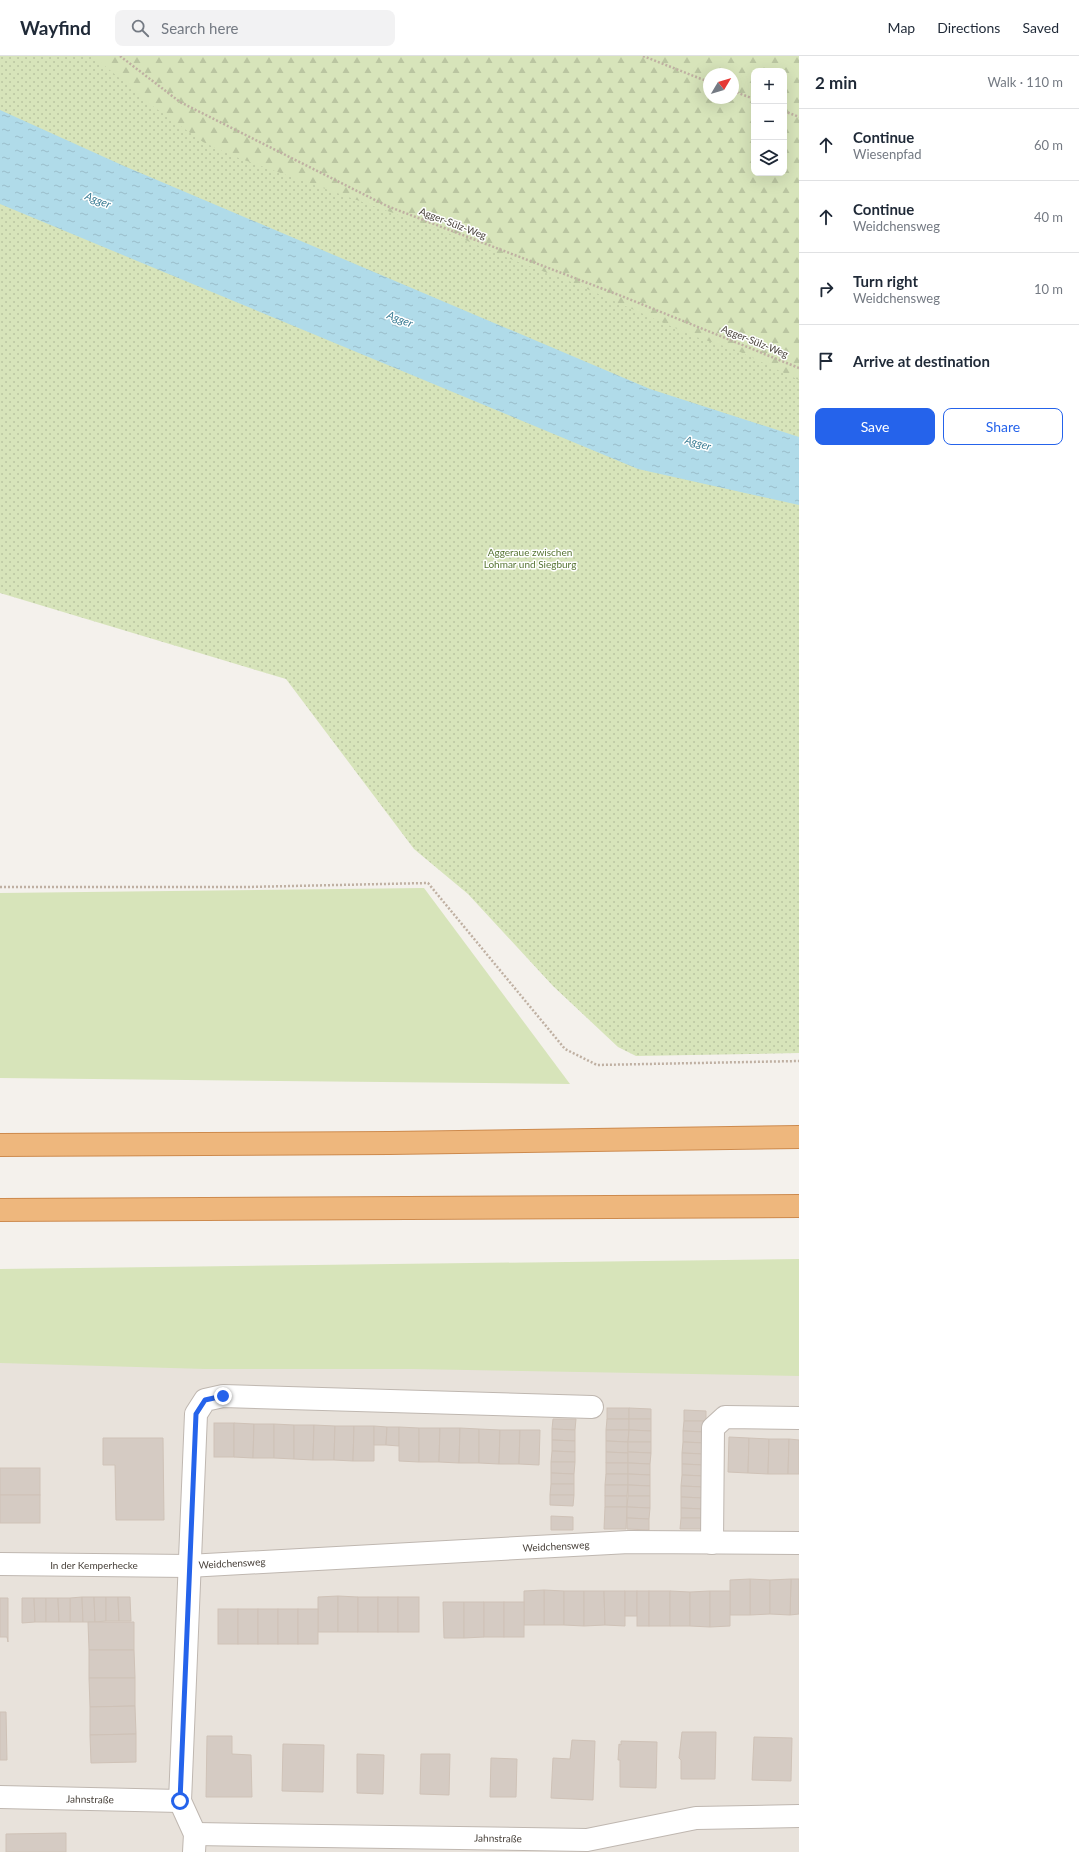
<!DOCTYPE html>
<html lang="en">
<head>
<meta charset="utf-8">
<style>
	body { margin:0; font-family:Lato,sans-serif; background:#f2f2f3; color:#1f2937 }
	.controls { position:absolute; right:12px; top:12px; display:grid; overflow:hidden; border-radius:8px; box-shadow:0 4px 16px #0002 }
	.controls button { width:36px; height:36px; display:grid; place-items:center; padding:0; border:0; border-bottom:1px solid #e0e1e3; background:#fff; color:#1f2937; font:20px sans-serif }
	.compass { position:absolute; left:703px; top:12px; width:36px; height:36px; border-radius:50%; background:#fff; box-shadow:0 4px 16px #0002; rotate:52deg }
	.stop { position:absolute; width:12px; height:12px; margin:-9px; border:3px solid #2563eb; border-radius:50%; background:#fff }
	.stop.end { background:#2563eb; border-color:#fff; box-shadow:0 1px 4px #0008 }
	.list { margin:0; padding:0; list-style:none }
	h2 { display:flex; justify-content:space-between; align-items:center; height:52px; margin:0; padding:0 16px; font-size:17px }
	h2 small { font-size:13px; font-weight:400; color:#747a83 }
	.list li { display:grid; grid-template-columns:26px 1fr auto; gap:12px; align-items:center; box-sizing:border-box; height:72px; padding:0 16px; border-top:1px solid #e0e1e3 }
	.list b { display:block; font-size:15px; white-space:nowrap }
	.list p { margin:0; font-size:13px; white-space:nowrap; color:#747a83 }
	.list em { font-size:13px; font-style:normal; color:#747a83 }
	.actions { display:flex; gap:8px; padding:12px 16px }
	.actions a { flex:1; padding:9px 0; border:1px solid #2563eb; border-radius:8px; text-align:center; font-size:14px; color:#2563eb }
	.actions .main { background:#2563eb; color:#fff }
	.icon { flex:none; width:22px; height:22px; fill:none; stroke:currentColor; stroke-width:2; stroke-linecap:round; stroke-linejoin:round }
	.map { position:relative; flex:none; width:799px; height:1796px; overflow:hidden }
	header { display:flex; align-items:center; gap:24px; box-sizing:border-box; height:56px; padding:0 20px; background:#fff; border-bottom:1px solid #e0e1e3 }
	header strong { font-size:19px }
	nav { display:flex; gap:22px; margin-inline-start:auto; font-size:14px }
	.search { width:280px; height:36px; background:#f2f2f3; display:flex; align-items:center; gap:10px; box-sizing:border-box; padding:0 14px; border-radius:8px; color:#747a83; font-size:15px }
	main { display:flex }
	aside { flex:1; background:#fff }
	.map>svg:first-child { display:block }
	.residential { fill:#e8e2db }
	.grass { fill:#d7e4ba }
	.forest { fill:url(#forest-firs); fill-rule:evenodd }
	.park { fill:url(#park-dots) }
	.water { fill:url(#water-ripples) }
	.building { fill:#d5cbc3; stroke:#cfc2b7 }
	.lines { fill:none; stroke-linecap:round; stroke-linejoin:round }
	.minor-casing { stroke:#bfb7b0; stroke-width:24 }
	.motorway-casing { stroke:#cd8a4d; stroke-width:24 }
	.path { stroke:#bfb0a2; stroke-width:2.5; stroke-dasharray:2 2; stroke-linecap:butt }
	.minor { stroke:#fff; stroke-width:22 }
	.motorway { stroke:#eeb77d; stroke-width:22 }
	.route { stroke:#2563eb; stroke-width:5 }
	.labels { text-anchor:middle; stroke-width:3; stroke-linejoin:round; paint-order:stroke }
	.street-label { font-size:10px; fill:#48413a; stroke:#fff }
	.park-label { font-size:10px; fill:#567433; stroke:#fff }
	.water-label { font-size:11px; font-style:italic; fill:#377a92; stroke:#fff }
</style>
</head>
<body>
<header>
<strong>Wayfind</strong>
<div class="search"><svg class="icon" aria-label="search" viewBox="0 0 24 24"><circle cx="10" cy="10" r="6"/><path d="M15 15l6 6"/></svg>Search here</div>
<nav><a>Map</a><a>Directions</a><a>Saved</a></nav>
</header>
<main>
<div class="map">
<svg width="799" height="1796" viewBox="0 0 799 1796">
	<defs>
		<pattern id="forest-firs" width="22" height="20" patternUnits="userSpaceOnUse"><rect width="22" height="20" fill="#d7e4ba"/><path d="M5 1l3.5 6h-7zM16 11l3.5 6h-7z" fill="#bac5a1"/></pattern>
		<pattern id="park-dots" width="8" height="8" patternUnits="userSpaceOnUse"><rect width="8" height="8" fill="#d7e4ba"/><path d="M2 2h.1M6 6h.1" fill="none" stroke="#bac5a1" stroke-width="1.8" stroke-linecap="round"/></pattern>
		<pattern id="water-ripples" width="26" height="14" patternUnits="userSpaceOnUse"><rect width="26" height="14" fill="#b0dbe9"/><path d="M2 4q2-2 4 0t4 0M15 11q2-2 4 0t4 0" fill="none" stroke="#99bdc9"/></pattern>
	</defs>
	<rect width="100%" height="100%" fill="#f4f1ec"/>
	<polygon class="residential" points="0,1304 799,1319 799,1796 0,1796"/>
	<g class="grass">
		<polygon points="424,832 570,1028 0,1022 0,837"/>
		<polygon points="799,1203 799,1320 411,1313 205,1313 0,1307 0,1213"/>
	</g>
	<path class="forest" d="M0,0H799V381ZM754,15H784V117H754ZM709,18H733V42H709Z"/>
	<polygon class="park" points="0,0 93,0 154,51 203,86 233,100 441,174 513,204 569,225 693,280 736,294 799,324 799,997 636,1000 618,991 553,930 468,838 414,793 286,623 0,537"/>
	<polygon class="water" points="0,54 124,110 650,333 799,381 799,449 638,413 0,148"/>
	<g class="building">
		<rect x="607" y="1352" width="22" height="11"/>
		<polygon points="629,1352 651,1353 651,1363 629,1363"/>
		<polygon points="684,1354 706,1355 706,1365 684,1365"/>
		<polygon points="553,1363 576,1363 575,1374 552,1373"/>
		<polygon points="607,1363 629,1363 629,1374 606,1374"/>
		<polygon points="629,1363 651,1363 651,1375 629,1374"/>
		<polygon points="684,1365 706,1365 705,1376 683,1375"/>
		<rect x="214" y="1367" width="20" height="34"/>
		<polygon points="234,1367 254,1368 253,1402 234,1401"/>
		<polygon points="254,1368 274,1368 274,1402 253,1402"/>
		<polygon points="274,1368 294,1369 294,1403 274,1402"/>
		<polygon points="294,1369 314,1369 313,1404 294,1403"/>
		<polygon points="314,1369 335,1370 334,1404 313,1404"/>
		<polygon points="335,1370 354,1370 353,1405 334,1404"/>
		<polygon points="354,1370 374,1370 374,1405 353,1405"/>
		<polygon points="374,1370 387,1371 386,1389 374,1389"/>
		<polygon points="387,1371 399,1371 399,1390 386,1389"/>
		<polygon points="399,1371 419,1372 419,1406 399,1405"/>
		<polygon points="419,1372 440,1372 439,1406 419,1406"/>
		<polygon points="440,1372 460,1372 459,1407 439,1406"/>
		<polygon points="460,1372 479,1373 479,1407 459,1407"/>
		<polygon points="479,1373 500,1374 499,1408 479,1407"/>
		<polygon points="552,1373 575,1374 575,1385 552,1384"/>
		<polygon points="500,1374 520,1374 519,1408 499,1408"/>
		<polygon points="520,1374 540,1374 539,1409 519,1408"/>
		<polygon points="606,1374 629,1374 628,1386 606,1385"/>
		<polygon points="629,1374 651,1375 651,1386 628,1386"/>
		<polygon points="683,1375 705,1376 705,1387 683,1386"/>
		<polygon points="729,1381 749,1382 748,1417 728,1416"/>
		<polygon points="103,1382 163,1382 164,1464 116,1464 115,1409 103,1409"/>
		<polygon points="749,1382 769,1383 768,1418 748,1417"/>
		<polygon points="769,1383 789,1383 788,1418 768,1418"/>
		<polygon points="789,1383 799,1384 799,1418 788,1418"/>
		<polygon points="552,1384 575,1385 575,1396 552,1395"/>
		<polygon points="606,1385 628,1386 628,1397 606,1396"/>
		<polygon points="628,1386 651,1386 651,1397 628,1396"/>
		<polygon points="683,1386 705,1387 704,1398 682,1397"/>
		<polygon points="552,1395 575,1396 575,1406 551,1406"/>
		<polygon points="606,1396 628,1397 628,1407 606,1407"/>
		<polygon points="628,1396 651,1397 650,1408 628,1407"/>
		<polygon points="682,1397 704,1398 704,1409 682,1408"/>
		<polygon points="551,1406 575,1406 574,1418 551,1417"/>
		<rect x="606" y="1407" width="22" height="11"/>
		<polygon points="628,1407 650,1408 650,1419 628,1418"/>
		<polygon points="682,1408 704,1409 704,1420 682,1419"/>
		<rect x="0" y="1412" width="40" height="27"/>
		<polygon points="551,1417 574,1418 574,1428 551,1428"/>
		<polygon points="606,1418 628,1418 628,1429 605,1429"/>
		<polygon points="628,1418 650,1419 650,1430 628,1429"/>
		<polygon points="682,1419 704,1420 704,1431 681,1430"/>
		<polygon points="551,1428 574,1428 574,1439 550,1439"/>
		<polygon points="605,1429 628,1429 627,1440 605,1440"/>
		<polygon points="628,1429 650,1430 650,1440 628,1440"/>
		<polygon points="681,1430 704,1431 703,1442 681,1441"/>
		<rect x="0" y="1439" width="40" height="28"/>
		<polygon points="550,1439 574,1439 573,1450 550,1449"/>
		<rect x="605" y="1440" width="22" height="11"/>
		<polygon points="628,1440 650,1440 650,1452 627,1451"/>
		<polygon points="681,1441 703,1442 703,1453 681,1452"/>
		<polygon points="605,1451 627,1451 626,1473 604,1473"/>
		<polygon points="627,1451 650,1452 649,1463 627,1462"/>
		<polygon points="681,1452 703,1453 703,1462 681,1462"/>
		<polygon points="551,1460 573,1461 573,1474 551,1474"/>
		<polygon points="627,1462 649,1463 649,1474 627,1473"/>
		<polygon points="681,1462 703,1462 702,1473 680,1473"/>
		<polygon points="750,1523 770,1524 770,1558 750,1559"/>
		<polygon points="750,1523 750,1559 730,1559 730,1524"/>
		<polygon points="791,1523 799,1523 799,1558 790,1559"/>
		<polygon points="791,1523 790,1559 770,1558 770,1524"/>
		<polygon points="544,1534 564,1535 564,1569 544,1569"/>
		<polygon points="544,1534 544,1569 524,1569 524,1535"/>
		<polygon points="564,1535 584,1535 584,1570 564,1569"/>
		<polygon points="584,1535 604,1535 605,1569 584,1570"/>
		<polygon points="604,1535 625,1535 625,1570 605,1569"/>
		<rect x="625" y="1535" width="12" height="25"/>
		<rect x="637" y="1535" width="12" height="35"/>
		<rect x="649" y="1535" width="21" height="35"/>
		<polygon points="670,1535 690,1536 690,1570 670,1570"/>
		<polygon points="710,1535 710,1571 690,1570 690,1536"/>
		<polygon points="710,1535 730,1535 730,1570 710,1571"/>
		<polygon points="338,1540 338,1576 318,1576 318,1541"/>
		<polygon points="338,1540 358,1541 358,1576 338,1576"/>
		<polygon points="82,1541 83,1566 70,1566 70,1542"/>
		<polygon points="82,1541 94,1541 95,1566 83,1566"/>
		<polygon points="94,1541 106,1541 106,1565 95,1566"/>
		<polygon points="106,1541 118,1541 119,1565 106,1565"/>
		<polygon points="118,1541 130,1541 131,1565 119,1565"/>
		<rect x="358" y="1541" width="20" height="35"/>
		<rect x="378" y="1541" width="20" height="35"/>
		<rect x="398" y="1541" width="21" height="35"/>
		<polygon points="0,1542 8,1542 8,1586 7,1581 0,1581"/>
		<polygon points="22,1542 34,1542 35,1566 22,1567"/>
		<polygon points="34,1542 46,1542 46,1566 35,1566"/>
		<polygon points="46,1542 58,1542 59,1566 46,1566"/>
		<polygon points="58,1542 70,1542 70,1566 59,1566"/>
		<polygon points="443,1546 464,1546 464,1582 444,1582"/>
		<polygon points="464,1546 484,1546 484,1581 464,1582"/>
		<rect x="484" y="1546" width="20" height="35"/>
		<rect x="504" y="1546" width="20" height="35"/>
		<rect x="218" y="1553" width="20" height="35"/>
		<rect x="238" y="1553" width="20" height="35"/>
		<rect x="258" y="1553" width="20" height="35"/>
		<rect x="278" y="1553" width="20" height="35"/>
		<rect x="298" y="1553" width="20" height="35"/>
		<polygon points="88,1566 134,1566 134,1594 89,1594"/>
		<polygon points="89,1594 134,1594 135,1622 89,1622"/>
		<polygon points="89,1622 135,1622 135,1650 90,1651"/>
		<polygon points="135,1650 136,1678 90,1679 90,1651"/>
		<polygon points="0,1656 6,1656 7,1704 0,1704"/>
		<polygon points="682,1676 716,1676 715,1723 681,1723 681,1704 679,1702"/>
		<polygon points="136,1678 136,1706 91,1707 90,1679"/>
		<polygon points="207,1680 232,1680 232,1698 251,1699 252,1741 206,1741"/>
		<polygon points="754,1681 792,1682 791,1725 752,1724"/>
		<polygon points="572,1684 595,1685 593,1744 551,1742 553,1702 570,1703"/>
		<polygon points="621,1685 657,1686 656,1732 620,1731 620,1704 618,1704 619,1688 621,1689"/>
		<polygon points="283,1688 324,1689 323,1736 282,1735"/>
		<polygon points="357,1698 384,1699 383,1738 357,1737"/>
		<polygon points="421,1698 450,1698 449,1739 420,1738"/>
		<polygon points="491,1702 517,1703 516,1741 490,1741"/>
		<polygon points="66,1777 66,1796 6,1796 6,1778"/>
	</g>
	<g class="lines">
		<g class="minor-casing">
			<g id="minor">
				<polyline points="712,1487 713,1372 725,1361 799,1362"/>
				<polyline points="0,1508 188,1510 629,1486 799,1487"/>
				<polyline points="0,1741 180,1745"/>
				<polyline points="195,1778 587,1784 696,1762 799,1760"/>
				<polyline points="194,1796 195,1778 180,1745 196,1358 205,1344 223,1340 592,1351"/>
			</g>
		</g>
		<g class="motorway-casing">
			<g id="motorway">
				<polyline points="0,1089 390,1087 799,1081"/>
				<polyline points="0,1154 799,1150"/>
			</g>
		</g>
		<g class="path">
			<polyline points="120,0 180,46 387,150 624,241 799,312"/>
			<polyline points="643,0 709,26"/>
			<polyline points="733,35 754,43"/>
			<polyline points="784,55 799,61"/>
			<polyline points="0,831 247,831 428,827 565,993 597,1009 799,1005"/>
		</g>
		<use href="#minor" class="minor"/>
		<use href="#motorway" class="motorway"/>
	</g>
	<g class="lines">
		<polyline class="route" points="180,1745 196,1358 205,1344 223,1340"/>
	</g>
	<g class="labels">
		<g class="street-label">
			<text transform="translate(453 167) rotate(21)" y="4">Agger-Sülz-Weg</text>
			<text transform="translate(755 285) rotate(22)" y="4">Agger-Sülz-Weg</text>
			<text transform="translate(556 1490) rotate(-3)" y="4">Weidchensweg</text>
			<text transform="translate(232 1507) rotate(-3)" y="4">Weidchensweg</text>
			<text x="94" y="1513">In der Kemperhecke</text>
			<text transform="translate(90 1743) rotate(1)" y="4">Jahnstraße</text>
			<text transform="translate(498 1782) rotate(1)" y="4">Jahnstraße</text>
		</g>
		<g class="park-label">
			<text x="530" y="500">Aggeraue zwischen<tspan x="530" dy="12">Lohmar und Siegburg</tspan></text>
		</g>
		<g class="water-label">
			<text transform="translate(98 144) rotate(21)" y="4">Agger</text>
			<text transform="translate(400 263) rotate(21)" y="4">Agger</text>
			<text transform="translate(698 387) rotate(16)" y="4">Agger</text>
		</g>
	</g>
</svg>
<div class="controls">
<button>+</button>
<button>−</button>
<button><svg class="icon" aria-label="layers" viewBox="0 0 24 24"><path d="M12 4l9 5-9 5-9-5zM3 14l9 5 9-5"/></svg></button>
</div>
<svg class="compass" viewBox="-18 -18 36 36"><path d="M0-13l5 13h-10z" fill="#e53935"/><path d="M0 13l5-13h-10z" fill="#747a83"/></svg>
<div class="stop" style="left:180px;top:1745px"></div>
<div class="stop end" style="left:223px;top:1340px"></div>
</div>
<aside>
<h2>2 min<small>Walk · 110 m</small></h2>
<ul class="list">
<li><svg class="icon" aria-label="ahead" viewBox="0 0 24 24"><path d="M12 20V5M6 11l6-6 6 6"/></svg><div><b>Continue</b><p>Wiesenpfad</p></div><em>60 m</em></li>
<li><svg class="icon" aria-label="ahead" viewBox="0 0 24 24"><path d="M12 20V5M6 11l6-6 6 6"/></svg><div><b>Continue</b><p>Weidchensweg</p></div><em>40 m</em></li>
<li><svg class="icon" aria-label="right" viewBox="0 0 24 24"><path d="M7 20v-9h11M14 6l5 5-5 5"/></svg><div><b>Turn right</b><p>Weidchensweg</p></div><em>10 m</em></li>
<li><svg class="icon" aria-label="arrive" viewBox="0 0 24 24"><path d="M6 21V4h12l-3 4 3 4H6"/></svg><div><b>Arrive at destination</b></div></li>
</ul>
<div class="actions"><a class="main">Save</a><a>Share</a></div>
</aside>
</main>
</body>
</html>
